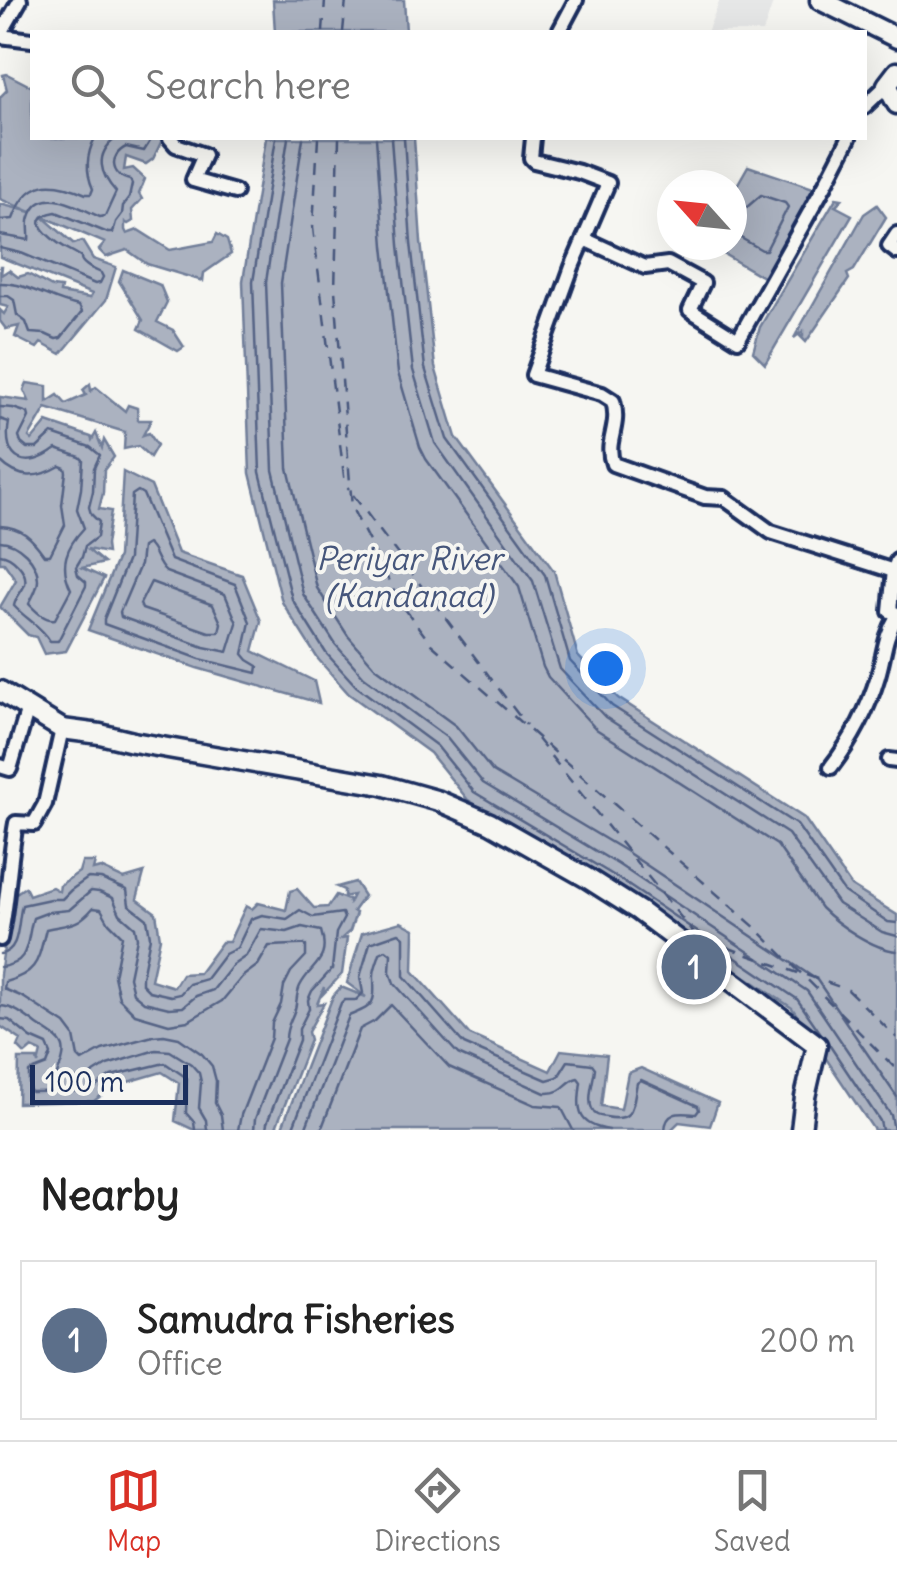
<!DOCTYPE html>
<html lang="en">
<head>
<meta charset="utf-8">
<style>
	body { margin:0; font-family:Delius,sans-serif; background:#f6f6f6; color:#222 }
	.compass { position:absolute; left:657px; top:170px; width:90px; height:90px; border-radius:50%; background:#fff; box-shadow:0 10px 40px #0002; rotate:297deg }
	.scale { position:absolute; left:30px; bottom:25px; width:158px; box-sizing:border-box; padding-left:10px; border:5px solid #1b2f5e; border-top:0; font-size:28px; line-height:35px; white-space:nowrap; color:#1b2f5e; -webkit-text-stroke:8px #f6f6f2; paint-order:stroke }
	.you { position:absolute; left:605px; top:668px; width:35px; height:35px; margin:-25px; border:8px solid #fff; border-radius:50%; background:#1a73e8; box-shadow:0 0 0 15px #1a73e833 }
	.badge { display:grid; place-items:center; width:65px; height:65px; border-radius:50%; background:#d93025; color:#fff; font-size:32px; font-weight:700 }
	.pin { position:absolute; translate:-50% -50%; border:5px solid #fff; box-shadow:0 2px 10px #0006 }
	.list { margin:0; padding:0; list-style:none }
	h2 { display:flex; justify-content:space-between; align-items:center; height:130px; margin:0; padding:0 40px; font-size:42px }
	h2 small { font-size:32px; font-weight:400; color:#767676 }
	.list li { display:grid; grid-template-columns:65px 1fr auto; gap:30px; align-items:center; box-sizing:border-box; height:160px; margin:0 20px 20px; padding:0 20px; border:2px solid #e0e0e0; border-radius:0px }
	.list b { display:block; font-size:38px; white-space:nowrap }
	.list p { margin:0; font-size:32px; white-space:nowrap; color:#767676 }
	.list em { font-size:32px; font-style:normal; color:#767676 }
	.icon { flex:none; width:55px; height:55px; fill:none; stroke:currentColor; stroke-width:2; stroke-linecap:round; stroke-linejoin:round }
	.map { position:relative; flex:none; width:897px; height:1130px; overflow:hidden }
	.search { position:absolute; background:#fff; box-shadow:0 10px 40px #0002; left:30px; right:30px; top:30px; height:110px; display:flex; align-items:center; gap:25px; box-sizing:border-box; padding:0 35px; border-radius:0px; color:#767676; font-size:38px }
	.sheet { height:310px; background:#fff }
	nav { display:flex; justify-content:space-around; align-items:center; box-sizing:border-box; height:140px; border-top:2px solid #e0e0e0; background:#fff; font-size:28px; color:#767676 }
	nav a { display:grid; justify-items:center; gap:5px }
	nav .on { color:#d93025 }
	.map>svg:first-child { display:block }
	.built { fill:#e6e7e7 }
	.water { fill:#abb2c0; stroke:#717e99; stroke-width:2.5 }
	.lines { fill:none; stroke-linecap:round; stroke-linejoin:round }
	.shore { stroke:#556385; stroke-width:2.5 }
	.ferry { stroke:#46567b; stroke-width:2.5; stroke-dasharray:12 10; stroke-linecap:butt }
	.street-casing { stroke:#1b2f5e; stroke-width:20 }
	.secondary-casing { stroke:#1b2f5e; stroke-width:25 }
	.street { stroke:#f6f6f2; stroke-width:12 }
	.secondary { stroke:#f6f6f2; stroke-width:18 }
	.labels { text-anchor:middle; stroke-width:8; stroke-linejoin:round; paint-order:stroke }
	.water-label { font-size:32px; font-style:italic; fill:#46567b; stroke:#f6f6f2 }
</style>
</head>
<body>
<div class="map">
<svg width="897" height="1130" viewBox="0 0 897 1130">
	<rect width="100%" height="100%" fill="#f6f6f2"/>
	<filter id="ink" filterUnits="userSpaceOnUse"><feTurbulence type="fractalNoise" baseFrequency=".01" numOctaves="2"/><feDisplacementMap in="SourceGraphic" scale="20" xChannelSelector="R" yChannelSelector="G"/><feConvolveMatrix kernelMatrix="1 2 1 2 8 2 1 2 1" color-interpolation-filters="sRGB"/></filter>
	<g filter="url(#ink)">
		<polygon class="built" points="720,0 774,0 763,32 707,32"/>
		<g class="water">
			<polygon points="273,0 404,0 406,32 275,32"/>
			<polygon points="7,74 32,87 32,138 111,138 114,140 118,138 163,138 153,159 146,164 126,157 124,170 133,168 145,179 139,194 142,199 132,210 133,221 128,224 125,222 125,230 127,234 138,230 170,250 213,242 217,234 227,240 231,254 204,273 203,281 147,264 127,250 106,257 99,250 105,243 42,216 74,244 82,241 93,259 116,267 106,300 61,354 41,343 37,348 15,337 19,326 6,329 0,321 0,310 4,314 8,307 0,305 0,266 2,266 1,275 9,270 18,277 28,274 52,287 61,288 60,293 90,298 92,294 0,257 0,204 31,212 0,199 0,97 7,90 3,75"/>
			<polygon points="266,138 414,138 421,242 435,367 456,437 554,571 578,656 618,698 804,818 851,886 897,915 897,1130 874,1130 792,1008 607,884 468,800 430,753 349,694 318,659 282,602 250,473 243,281"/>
			<polygon points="748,166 822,191 775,284 708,245 732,245 732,194"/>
			<polygon points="836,198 842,199 835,206 852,215 765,364 753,352 760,327"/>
			<polygon points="877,205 886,217 854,270 847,274 849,279 806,342 799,335 803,336 803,331 794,338 864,214"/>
			<polygon points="123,270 160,285 167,302 157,322 173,330 184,347 178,351 139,329 143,320 119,281"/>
			<polygon points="27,383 47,386 47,402 58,395 66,404 86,395 83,390 90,384 91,391 96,387 125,411 128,405 137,408 138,420 151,420 143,435 149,433 157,445 150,457 138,446 124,449 125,432 46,408 29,437 32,440 47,422 91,437 92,440 96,433 102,448 104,440 114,457 104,470 103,493 99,509 111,511 106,545 107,553 87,549 104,563 82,568 104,578 66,651 44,654 36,637 28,635 0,607 16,580 4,563 0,563 0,397 29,401 24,390"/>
			<polygon points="123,472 151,486 178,553 242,575 261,621 253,651 314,681 319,703 197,668 88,630 118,557"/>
			<polygon points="82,862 95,862 93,870 101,868 124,879 144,873 137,899 156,913 160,938 151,980 174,987 182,974 199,973 222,942 229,942 246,906 252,909 258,903 286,910 290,891 297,889 314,908 328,907 336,895 348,900 349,903 353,895 344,897 344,890 337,887 355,882 364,896 353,911 356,913 350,931 341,939 347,938 342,974 323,994 324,987 317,1004 324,1003 308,1032 310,1040 275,1130 194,1130 175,1121 179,1083 162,1072 114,1086 94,1101 18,1103 19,1059 37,1059 38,1064 41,1052 32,1048 25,1054 18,1047 21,1040 0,1026 0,974 12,896 25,887 29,895 52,887 59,891 60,885 79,872"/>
			<polygon points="401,922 414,929 413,971 470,1035 550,1071 561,1050 607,1055 601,1106 621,1109 628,1073 641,1068 718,1103 710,1126 679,1122 671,1130 281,1130 333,996 341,987 366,997 347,983 362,933"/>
		</g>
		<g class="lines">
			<g class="shore">
				<polyline points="276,138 253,282 260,472 292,599 326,653 356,686 437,746 474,792 613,875 797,999 822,1035"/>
				<polyline points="288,138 266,282 273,470 303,594 336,645 364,677 446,737 483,783 619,865 807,991 891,1115 894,1130"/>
				<polyline points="303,138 281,283 288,468 317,588 348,636 374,666 456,726 493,772 627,852 817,980 897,1097"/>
				<path d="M376,138L384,246L398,373L420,447L426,459L519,587L543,667L548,677L596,729L777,845L821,908C838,925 873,949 897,951"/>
				<polyline points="391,138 399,245 413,370 435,443 533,581 560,669 605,717 788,834 838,904 882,932 897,936"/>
				<polyline points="404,138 411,243 425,368 447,439 545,575 570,661 612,706 797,825 844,892 888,922 897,923"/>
				<polyline points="732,210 747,207 761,195 785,203 788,207 766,250 762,250 732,233"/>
				<path d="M0,220L13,219C28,179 51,179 86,194H91L93,189C85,171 86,155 95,138"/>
				<path d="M0,235L29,240C30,233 27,224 30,217C40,183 80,208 100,217L105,216L116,192C100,174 94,155 116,138"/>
				<path d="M0,248L21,253L95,284L100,283L103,277L101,273C98,271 89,268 86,265C75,256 88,260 75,253C63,247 16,219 56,212L108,233H113L116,222L122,214L123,206L129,198L132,184L130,180C110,176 109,155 126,147L144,151L152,138"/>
				<path d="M0,283C29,283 51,301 79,306L82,312L61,338L56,339L45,334L30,333L26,322L17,315L14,300L8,296H0"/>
				<path d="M0,407L13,408L28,413L29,417L19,437L21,443L27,448H37L52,434L90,447L100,455L94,468L93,491L89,507L91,514L99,522L97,537L85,546L82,557L76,567L78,575L86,582V586L58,641H50C42,627 26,619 14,606C15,598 22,592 25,584C28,570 11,555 0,554"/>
				<path d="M0,419L9,422C2,462 27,471 56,449L80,457L83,460L81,489L77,509L84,528C66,547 59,565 71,589L55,619C45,621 36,611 29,604C32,597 38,589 38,580C38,561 18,542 0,541"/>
				<path d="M0,461C19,480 38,479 60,466L65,468L66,472L62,505L65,525L50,555H44C32,538 22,527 0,526"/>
				<polygon points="138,491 143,494 171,560 235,584 250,622 243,654 248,660 258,666 257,673 200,659 104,624 104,619 128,559 132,495"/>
				<path d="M147,544C156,550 156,564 166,572L225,594L237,623L228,652L204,647L121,617L120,612L140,565L142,547Z"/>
				<polygon points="151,582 213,605 221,623 219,632 209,632 142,609 140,604"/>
				<path d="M0,954C21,951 17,922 22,905L50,899H62L71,890L88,878L101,879L127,890L129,905L147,919L150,937L142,977V984L149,991L171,996L180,994L189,984L206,979L225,954L237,948L251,919L262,915L287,919L300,910L313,917L342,913L344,918L336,933L332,969L312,991L308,1000L309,1009L299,1029V1040L267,1123L266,1130"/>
				<path d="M0,967C31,964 26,941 33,918L49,912L69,910L91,891L99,892L113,898L120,914L135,927L137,938L129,977L133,993L144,1002L169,1008L183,1007L196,996L213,990L233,965L246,956L261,929L287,932L302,927L321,931C331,962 311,964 300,986C296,994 297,1002 295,1009C291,1021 286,1026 286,1039L255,1119L254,1130"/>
				<path d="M0,1006C15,1007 24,1015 36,1024C58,1040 73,1041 57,1074L60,1079L86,1078L107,1065L156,1050L170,1051L191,1064L199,1073L201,1082L199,1108L206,1120L207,1130"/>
				<polyline points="0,1019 9,1020 31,1038 47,1045 51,1054 47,1065 29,1072 29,1088 31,1092 90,1091 111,1076 165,1063 187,1078 186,1113 194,1122 195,1130"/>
				<polyline points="828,1043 880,1121 882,1130"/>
				<path d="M223,1130L221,1115L215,1103L216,1081L212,1066L202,1054L179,1038L164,1035L153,1036L102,1050L82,1061L78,1057L74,1036L65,1024L23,997L4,989L5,982C39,973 38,959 46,929C68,924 77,927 93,908L101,909L109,923L122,936L114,976L119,998L135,1014L169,1024L188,1021L222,1001L242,977L258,965L269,946C275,946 304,944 306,945V956L291,972L284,986L281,1004L272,1023L271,1038L241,1115L238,1130"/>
				<path d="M292,1130L341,1003L344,1000H356L363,993L360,977L370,943L399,933L404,937V976L464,1044L547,1080L558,1077L568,1061L592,1064L595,1068C594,1079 587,1099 592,1109C595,1116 599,1116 606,1117C635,1123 632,1106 637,1083L641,1080L698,1106L699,1110L696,1114C681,1113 666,1110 665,1130"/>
				<path d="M305,1130L349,1016C374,1005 375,1006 374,978C373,970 378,961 380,953L386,950L391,954L390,972L394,983L458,1054L545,1093C566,1094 565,1080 578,1078L581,1082C577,1111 577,1125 609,1130"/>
				<polyline points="321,1130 360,1029 375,1021 391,1005 449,1067 535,1105 561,1107 573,1130"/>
			</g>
			<g class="ferry">
				<polyline points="323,32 325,0"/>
				<polyline points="343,32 346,0"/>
				<polyline points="318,138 313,228 345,484 349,489"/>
				<polyline points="339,138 335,290 352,508 399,601 431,644 757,929 897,1070"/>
				<polyline points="353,495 526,725"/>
				<polyline points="537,739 696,936 798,973"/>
				<polyline points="806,975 848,990 897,1038"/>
			</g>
			<g class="street-casing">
				<g id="street">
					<polyline points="559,32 576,0"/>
					<polyline points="0,35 20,0"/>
					<polyline points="0,36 32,40"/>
					<polyline points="864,107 887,85"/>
					<polyline points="170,138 176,145 204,155 193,180 235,192"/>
					<path d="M533,138L531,158L534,161L579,172L608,183L572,267L533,375L602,394L613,401C621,428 604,441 613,464L705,497L724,498L771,532L897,572"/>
					<polyline points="897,234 889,246 897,252"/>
					<polyline points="584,239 645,267 668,264 703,283 690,310 738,340 825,185 849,138"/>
					<polyline points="897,561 894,570 890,611 897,614"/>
					<polyline points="889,760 897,761"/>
					<polyline points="0,766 10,769 28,708"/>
					<path d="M831,767C852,740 868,710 878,676C885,652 884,638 897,616"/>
					<path d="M0,939C8,901 9,862 16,823L34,824L45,804L62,729"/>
				</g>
			</g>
			<g class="secondary-casing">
				<g id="secondary">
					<polyline points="820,0 897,38"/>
					<polyline points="897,72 887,85 897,104"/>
					<polyline points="0,691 62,729 100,734 133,742 382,785 439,801 490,823 587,878 639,911 817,1045 805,1097 801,1130"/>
				</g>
			</g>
			<use href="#street" class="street"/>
			<use href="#secondary" class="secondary"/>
		</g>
	</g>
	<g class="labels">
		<g class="water-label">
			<text x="409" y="570">Periyar River<tspan x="409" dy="37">(Kandanad)</tspan></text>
		</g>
	</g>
</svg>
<svg class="compass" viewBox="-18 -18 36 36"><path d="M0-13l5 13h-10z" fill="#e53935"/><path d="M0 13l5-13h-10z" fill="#767676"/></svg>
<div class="scale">100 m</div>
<div class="you"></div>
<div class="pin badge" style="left:694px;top:967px;background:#5c6f8a">1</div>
<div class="search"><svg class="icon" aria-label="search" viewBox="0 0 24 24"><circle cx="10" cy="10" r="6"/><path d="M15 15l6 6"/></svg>Search here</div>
</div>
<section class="sheet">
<h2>Nearby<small></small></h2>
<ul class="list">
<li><span class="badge" style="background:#5c6f8a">1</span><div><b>Samudra Fisheries</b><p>Office</p></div><em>200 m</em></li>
</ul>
</section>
<nav>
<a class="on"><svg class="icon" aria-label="map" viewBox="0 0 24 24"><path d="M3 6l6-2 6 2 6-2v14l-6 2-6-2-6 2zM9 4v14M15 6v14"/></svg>Map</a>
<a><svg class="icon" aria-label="directions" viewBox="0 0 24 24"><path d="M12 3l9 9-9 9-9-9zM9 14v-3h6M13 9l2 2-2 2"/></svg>Directions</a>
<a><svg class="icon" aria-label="saved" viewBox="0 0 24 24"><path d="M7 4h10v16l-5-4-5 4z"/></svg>Saved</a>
</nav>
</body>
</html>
